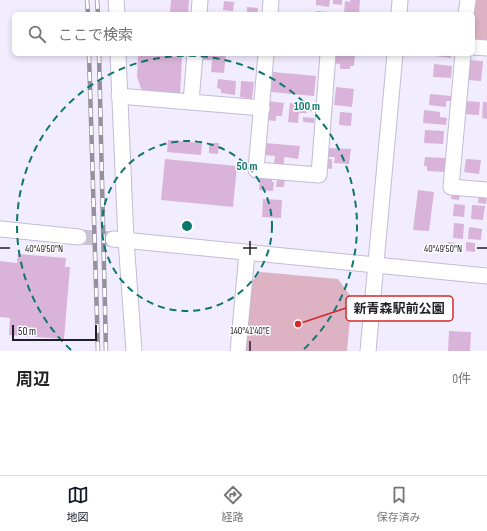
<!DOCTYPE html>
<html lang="ja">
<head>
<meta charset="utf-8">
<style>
	body { margin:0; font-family:"Sofia Sans Condensed","Noto Sans JP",sans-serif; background:#f2f2f2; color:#222 }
	.scale { position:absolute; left:12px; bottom:10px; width:85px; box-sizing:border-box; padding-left:4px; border:2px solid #211e28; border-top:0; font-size:11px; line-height:14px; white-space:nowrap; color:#211e28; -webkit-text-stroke:3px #fff; paint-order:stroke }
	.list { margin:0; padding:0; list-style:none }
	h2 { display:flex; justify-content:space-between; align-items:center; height:52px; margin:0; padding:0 16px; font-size:17px }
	h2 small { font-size:13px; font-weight:400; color:#767676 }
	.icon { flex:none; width:22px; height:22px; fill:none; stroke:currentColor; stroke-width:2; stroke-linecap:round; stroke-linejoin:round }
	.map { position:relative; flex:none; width:487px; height:351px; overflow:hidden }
	.search { position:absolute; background:#fff; box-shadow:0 2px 6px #0003; left:12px; right:12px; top:12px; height:44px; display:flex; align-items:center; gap:10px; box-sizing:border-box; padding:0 14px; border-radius:6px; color:#767676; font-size:15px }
	.sheet { height:124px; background:#fff }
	nav { display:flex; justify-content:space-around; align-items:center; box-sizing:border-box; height:56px; border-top:1px solid #e0e0e0; background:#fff; font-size:11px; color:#767676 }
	nav a { display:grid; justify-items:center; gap:2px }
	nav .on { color:#111827 }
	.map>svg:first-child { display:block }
	.green { fill:#ddb3c4 }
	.building { fill:#d9b3d9 }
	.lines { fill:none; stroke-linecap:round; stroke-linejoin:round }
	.minor-tunnel { stroke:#c8c4d3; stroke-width:15; stroke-dasharray:15 8; stroke-linecap:butt }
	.minor-casing { stroke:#c3bbd6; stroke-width:17 }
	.minor { stroke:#fff; stroke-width:15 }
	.rail-casing { stroke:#94909d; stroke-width:4.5 }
	.rail { stroke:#fff; stroke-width:3; stroke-dasharray:9; stroke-linecap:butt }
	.ticks { fill:none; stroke:#211e28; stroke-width:1.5 }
	.ring { fill:none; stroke:#0f766e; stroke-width:2; stroke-dasharray:7 5 }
	.ticks-label { font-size:10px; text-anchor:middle; fill:#211e28; stroke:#fff; stroke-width:3; stroke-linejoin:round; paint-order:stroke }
	.centre { fill:#0f766e; stroke:#fff; stroke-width:2 }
	.ring-label { font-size:12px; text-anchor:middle; font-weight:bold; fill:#0f766e; stroke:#fff; stroke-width:3; stroke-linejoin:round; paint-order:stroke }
	.leader { fill:none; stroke:#d62828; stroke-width:1.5 }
	.callout-dot { fill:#d62828; stroke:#fff; stroke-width:1.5 }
	.callout { fill:#fff; stroke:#d62828; stroke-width:1.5 }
	.callout-label { font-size:13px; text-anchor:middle; font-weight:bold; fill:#211e28 }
</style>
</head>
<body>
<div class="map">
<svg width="487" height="351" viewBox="0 0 487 351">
	<rect width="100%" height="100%" fill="#f2edfe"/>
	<g class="green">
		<polygon points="472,0 487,0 487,43 476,42 473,38"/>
		<polygon points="261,272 338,279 352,298 347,351 244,351 250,283"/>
	</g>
	<g class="building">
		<polygon points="171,0 189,0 188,14 170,14"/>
		<polygon points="316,0 330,0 329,7 316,5"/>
		<polygon points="333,0 342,0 342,5 333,4"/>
		<polygon points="350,0 360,0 359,14 344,13 345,1 350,2"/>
		<polygon points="224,1 234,2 233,11 223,10"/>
		<polygon points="247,7 258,8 257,14 247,14"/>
		<polygon points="316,11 332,12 332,14 315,14"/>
		<polygon points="203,54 226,54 224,73 211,72 212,60 202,60"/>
		<polygon points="333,54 355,54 354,66 350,66 350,69 340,69 340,64 332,63"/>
		<polygon points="435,54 451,54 451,58 435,56"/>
		<polygon points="138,55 182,57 180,96 143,94 137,77"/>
		<polygon points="469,60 483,61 481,81 467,80"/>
		<polygon points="434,64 452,66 451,78 433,77"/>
		<polygon points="273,72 316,76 314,96 271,92"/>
		<polygon points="218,79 236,81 235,95 221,93 221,89 217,88"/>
		<polygon points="241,81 254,82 252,99 240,97"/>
		<polygon points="336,87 354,89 352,107 334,105"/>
		<polygon points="430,94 451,96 451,101 446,101 446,107 429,105"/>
		<polygon points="268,101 284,103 282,116 276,116 276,121 266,120"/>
		<polygon points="464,101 480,102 479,115 464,114"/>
		<polygon points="483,102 487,102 487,119 482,118"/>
		<polygon points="290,103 308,105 307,113 299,113 298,123 288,122"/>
		<polygon points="424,110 440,112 440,117 447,118 446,125 423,123"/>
		<polygon points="340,112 352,113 351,126 339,125"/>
		<polygon points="303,117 314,118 314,123 303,122"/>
		<polygon points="425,130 444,131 443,144 424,143"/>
		<polygon points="168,140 202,143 201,155 167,152"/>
		<polygon points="209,143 219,143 218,154 209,153"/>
		<polygon points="265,143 300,146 298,159 284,157 284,165 274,164 275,156 264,155"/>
		<polygon points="327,148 351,149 349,164 334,163 335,157 326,157"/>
		<polygon points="425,157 446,158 445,172 427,171 427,166 424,166"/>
		<polygon points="165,159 237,166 233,207 161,200"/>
		<polygon points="325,159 332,159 332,169 325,168"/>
		<polygon points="466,159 481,160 479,174 464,172"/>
		<polygon points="260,175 272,178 272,182 274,182 273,191 259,190"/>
		<polygon points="277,179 285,179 284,187 276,187"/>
		<polygon points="418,190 434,192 429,231 413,230"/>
		<polygon points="452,193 460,194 459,200 451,199"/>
		<polygon points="479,195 487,196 486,204 478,203"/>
		<polygon points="263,199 282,200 281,218 262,217"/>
		<polygon points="454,204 465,205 464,217 453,216"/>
		<polygon points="472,205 485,206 483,220 471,219"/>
		<polygon points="454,223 464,224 463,239 453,238"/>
		<polygon points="469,227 482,229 481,240 468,239"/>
		<polygon points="448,242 455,243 454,251 446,250"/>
		<polygon points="466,242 475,243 475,252 466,251"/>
		<polygon points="18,254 66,258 65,267 70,267 64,339 9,335 10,318 0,317 0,261 17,263"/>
		<polygon points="449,331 471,332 470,351 448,351"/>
	</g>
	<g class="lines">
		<polyline class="minor-tunnel" points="79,237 113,239"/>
		<g class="minor-casing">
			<g id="minor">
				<polyline points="116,0 117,14"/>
				<polyline points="199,14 200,0"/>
				<polyline points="270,14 271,0"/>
				<polyline points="399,14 400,0"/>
				<polyline points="466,14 468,0"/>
				<polyline points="473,47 487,48"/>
				<polyline points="118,54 126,240 134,351"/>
				<polyline points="266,54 256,170 319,175 328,54"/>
				<polyline points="463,54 451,187 487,190"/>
				<polyline points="119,96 262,108"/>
				<polyline points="191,102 195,54"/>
				<polyline points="0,229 79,237"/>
				<polyline points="113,239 487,276"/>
				<polyline points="238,351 247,253"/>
				<polyline points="368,351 395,54"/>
			</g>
		</g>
		<use href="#minor" class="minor"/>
		<g class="rail-casing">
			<g id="rail">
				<polyline points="87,0 88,14"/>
				<polyline points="97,0 98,14"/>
				<polyline points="89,54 98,351"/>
				<polyline points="99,54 106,351"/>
			</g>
		</g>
		<use href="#rail" class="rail"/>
	</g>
	<path class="ticks" d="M250,241V255M0,248H10M243,248H257M477,248H487M250,341V351"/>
	<g class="ring">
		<circle cx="187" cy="226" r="85"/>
		<path d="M71 350A170 170 0 1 1 303 350"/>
	</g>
	<g class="ticks-label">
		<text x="44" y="252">40°49'50"N</text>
		<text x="443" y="252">40°49'50"N</text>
		<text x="250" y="334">140°41'40"E</text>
	</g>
	<circle cx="187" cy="226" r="6" class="centre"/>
	<g class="ring-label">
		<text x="307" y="110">100 m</text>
		<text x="247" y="170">50 m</text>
	</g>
	<path class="leader" d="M298 324L346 308"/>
	<circle class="callout-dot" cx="298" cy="324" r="4"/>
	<rect class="callout" x="346" y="296" width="107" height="25" rx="4"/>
	<g class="callout-label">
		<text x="399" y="313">新青森駅前公園</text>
	</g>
</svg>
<div class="scale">50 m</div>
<div class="search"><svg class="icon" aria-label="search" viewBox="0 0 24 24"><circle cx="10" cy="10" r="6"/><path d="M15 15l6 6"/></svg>ここで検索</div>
</div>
<section class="sheet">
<h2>周辺<small>0件</small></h2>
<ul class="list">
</ul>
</section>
<nav>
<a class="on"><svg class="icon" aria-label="map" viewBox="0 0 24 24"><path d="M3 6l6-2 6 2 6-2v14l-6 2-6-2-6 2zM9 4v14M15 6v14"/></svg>地図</a>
<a><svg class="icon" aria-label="directions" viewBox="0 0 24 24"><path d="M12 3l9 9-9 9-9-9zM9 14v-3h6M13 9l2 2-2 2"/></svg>経路</a>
<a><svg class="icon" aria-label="saved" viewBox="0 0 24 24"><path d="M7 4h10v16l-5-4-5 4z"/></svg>保存済み</a>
</nav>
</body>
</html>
